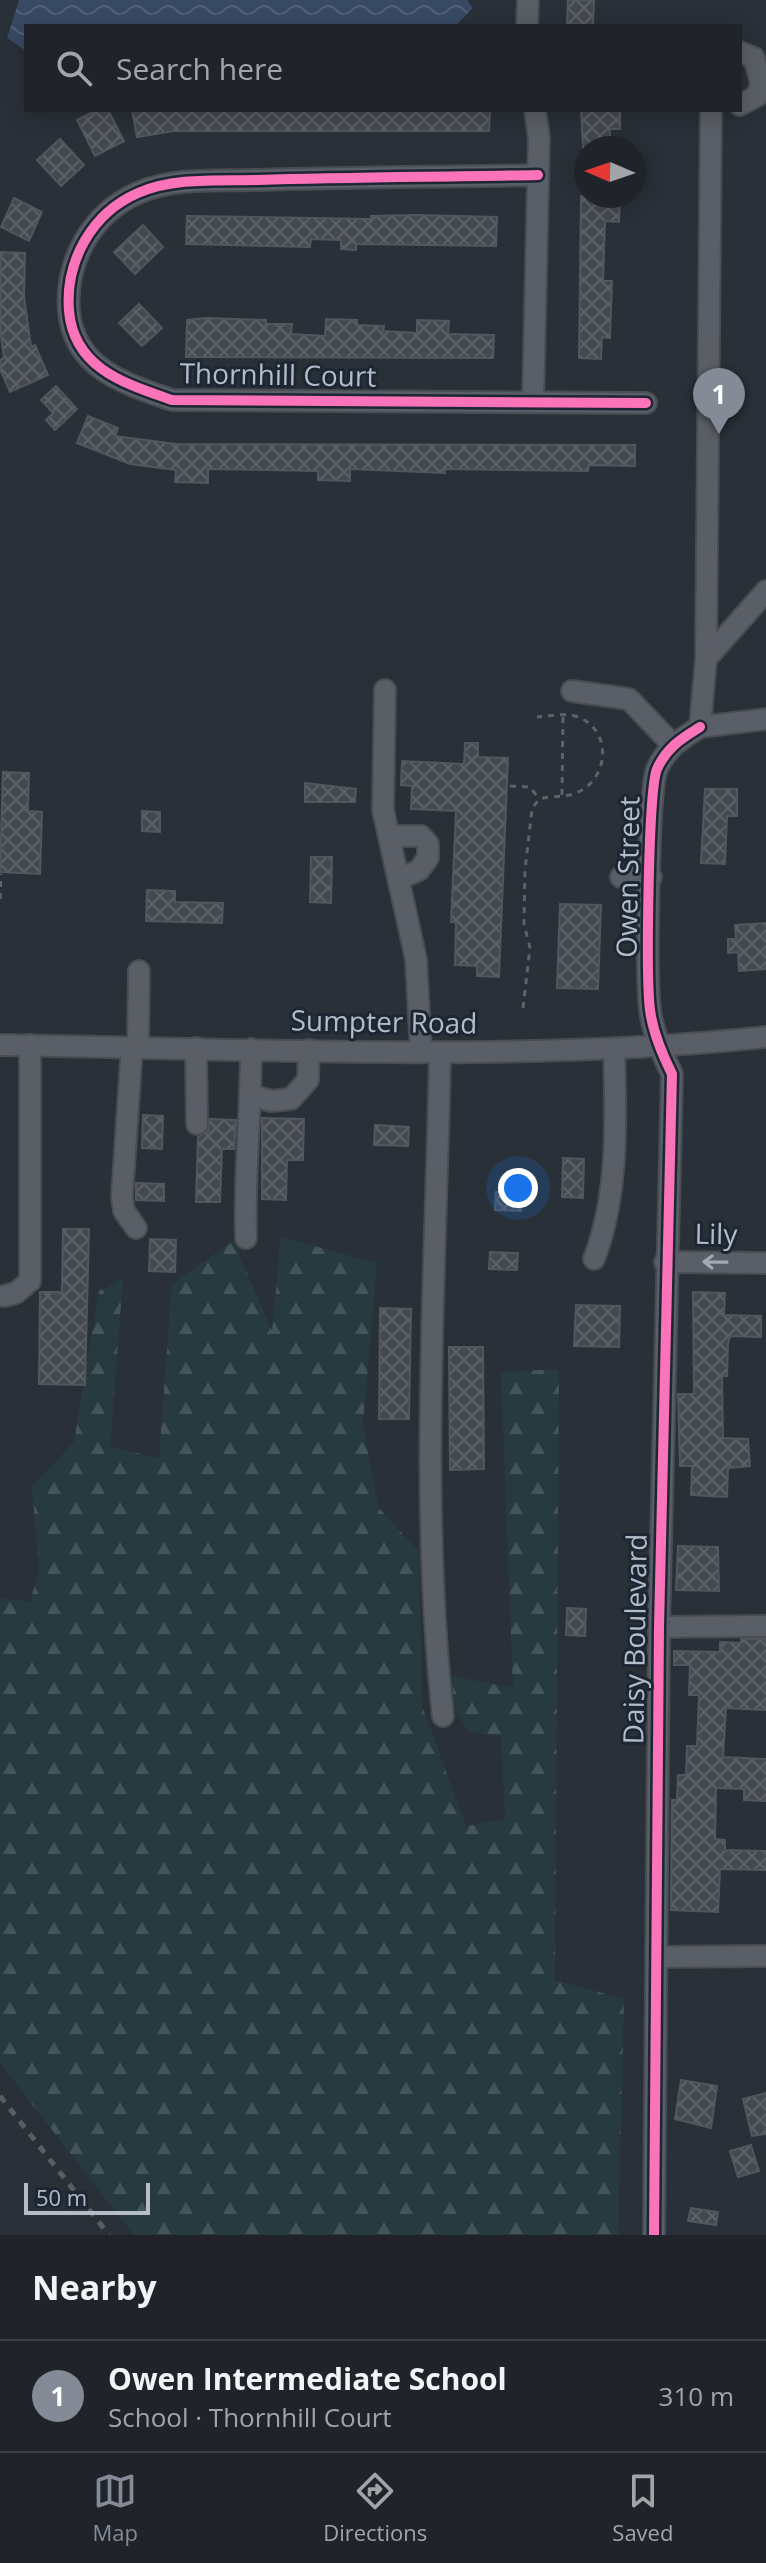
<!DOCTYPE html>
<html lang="en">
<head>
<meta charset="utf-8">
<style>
	body { margin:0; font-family:"Open Sans",sans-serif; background:#2d3036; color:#f1f3f6 }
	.compass { position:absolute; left:574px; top:136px; width:72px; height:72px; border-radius:50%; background:#20242a; box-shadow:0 4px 20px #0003; rotate:272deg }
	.scale { position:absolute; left:24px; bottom:20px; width:126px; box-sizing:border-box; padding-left:8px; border:4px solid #b4bcc9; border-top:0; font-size:22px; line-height:28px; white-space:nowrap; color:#b4bcc9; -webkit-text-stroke:6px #1d2633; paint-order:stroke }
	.you { position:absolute; left:518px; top:1188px; width:28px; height:28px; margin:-20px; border:6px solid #fff; border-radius:50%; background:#1a73e8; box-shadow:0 0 0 12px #1a73e833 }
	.badge { display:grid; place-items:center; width:52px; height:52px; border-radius:50%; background:#848b96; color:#fff; font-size:26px; font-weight:700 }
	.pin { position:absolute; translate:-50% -66px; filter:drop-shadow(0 2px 4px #0008) }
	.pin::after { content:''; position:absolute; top:42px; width:28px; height:24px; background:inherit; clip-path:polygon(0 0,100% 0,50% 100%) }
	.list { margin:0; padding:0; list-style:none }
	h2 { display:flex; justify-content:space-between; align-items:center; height:104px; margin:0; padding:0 32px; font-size:34px }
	h2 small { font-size:26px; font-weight:400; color:#a2a4a8 }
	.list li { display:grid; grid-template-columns:52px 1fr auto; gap:24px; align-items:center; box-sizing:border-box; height:112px; padding:0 32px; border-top:2px solid #3d4147 }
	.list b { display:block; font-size:30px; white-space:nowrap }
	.list p { margin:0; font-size:26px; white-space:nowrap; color:#a2a4a8 }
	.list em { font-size:26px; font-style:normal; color:#a2a4a8 }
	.icon { flex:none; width:44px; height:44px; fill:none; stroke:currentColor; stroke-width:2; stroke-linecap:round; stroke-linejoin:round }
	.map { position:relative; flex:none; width:766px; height:2235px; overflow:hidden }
	.search { position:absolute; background:#20242a; box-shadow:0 4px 20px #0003; left:24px; right:24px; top:24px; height:88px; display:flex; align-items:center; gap:20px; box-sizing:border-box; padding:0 28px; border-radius:0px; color:#a2a4a8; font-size:30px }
	.sheet { height:216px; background:#20242a }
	nav { display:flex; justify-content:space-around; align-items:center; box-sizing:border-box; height:112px; border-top:2px solid #3d4147; background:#20242a; font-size:22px; color:#a2a4a8 }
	nav a { display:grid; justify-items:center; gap:4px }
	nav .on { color:#848b96 }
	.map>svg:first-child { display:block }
	.forest { fill:url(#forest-firs) }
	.water { fill:url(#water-waves) }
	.building { fill:url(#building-cross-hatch); stroke:#52575f; stroke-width:2 }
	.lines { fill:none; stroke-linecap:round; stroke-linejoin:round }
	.minor-casing { stroke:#484c53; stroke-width:24 }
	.path { stroke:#5d636a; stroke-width:3; stroke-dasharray:6 6; stroke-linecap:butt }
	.minor { stroke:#5a5e66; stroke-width:20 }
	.rail { stroke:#595d64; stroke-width:5; stroke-dasharray:8 8; stroke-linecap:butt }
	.cycleway-casing { stroke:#1d2633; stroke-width:15 }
	.cycleway { stroke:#fb73b8; stroke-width:10 }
	.oneway { stroke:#a2a9b5 }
	.labels { text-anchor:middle; stroke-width:6; stroke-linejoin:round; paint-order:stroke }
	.street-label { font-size:28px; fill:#b4bcc9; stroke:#1d2633 }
</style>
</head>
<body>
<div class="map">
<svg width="766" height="2235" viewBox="0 0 766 2235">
	<defs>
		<pattern id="forest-firs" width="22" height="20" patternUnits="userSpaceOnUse" patternTransform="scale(2)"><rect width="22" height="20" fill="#273a3e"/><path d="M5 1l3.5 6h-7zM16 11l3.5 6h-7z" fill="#445559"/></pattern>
		<pattern id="water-waves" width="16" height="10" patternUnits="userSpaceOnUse" patternTransform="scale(2)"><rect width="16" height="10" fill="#384963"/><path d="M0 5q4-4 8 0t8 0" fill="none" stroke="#526178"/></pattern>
		<pattern id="building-cross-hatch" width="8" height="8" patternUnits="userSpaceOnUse" patternTransform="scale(2)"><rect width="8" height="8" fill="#444950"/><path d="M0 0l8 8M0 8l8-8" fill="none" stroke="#5d6168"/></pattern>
	</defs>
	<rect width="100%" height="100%" fill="#2a3038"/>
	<polygon class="forest" points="281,1237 377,1263 363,1424 378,1507 419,1552 422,1706 466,1826 505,1819 501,1737 468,1731 454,1708 452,1676 513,1688 501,1372 559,1369 555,1980 624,1999 618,2235 134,2235 0,2063 0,1598 30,1602 39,1571 32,1486 74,1442 99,1291 123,1279 110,1447 159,1458 172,1284 233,1241 272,1331"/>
	<polygon class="water" points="19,0 467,0 473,8 455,26 26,26 26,51 7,38"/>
	<g class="building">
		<polygon points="568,0 594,0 593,25 567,24"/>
		<polygon points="97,110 108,110 124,141 95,156 77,120"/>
		<polygon points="132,110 490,110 489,131 174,131 137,137"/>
		<polygon points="581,110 620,110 620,129 610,129 610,148 583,148"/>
		<polygon points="60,139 84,165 61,186 37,160"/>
		<polygon points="581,196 620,196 619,222 605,221 603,281 612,281 610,338 602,337 601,359 579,358"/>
		<polygon points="14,198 42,212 29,241 1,227"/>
		<polygon points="417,215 497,217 496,246 356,244 356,250 341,249 341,240 311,239 310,247 186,244 187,216 371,219 371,216"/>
		<polygon points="143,225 163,247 135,274 114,252"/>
		<polygon points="0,252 25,253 24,296 31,347 35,345 48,375 10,392 0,369 0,360 4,358 0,329"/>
		<polygon points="139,304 162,328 142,346 119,323"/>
		<polygon points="207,318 266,320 266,324 292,324 291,334 325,336 326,319 357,320 357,325 384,326 383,331 417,333 417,320 449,321 448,334 494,335 493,358 186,357 187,320"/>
		<polygon points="56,386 77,409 55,430 46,420 53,413 41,400"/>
		<polygon points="88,416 118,428 115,436 176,444 635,445 635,466 589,465 588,471 445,469 445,473 350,469 350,481 318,480 318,471 208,469 208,483 175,482 176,470 130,464 77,443"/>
		<polygon points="465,743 478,743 478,757 508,758 499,977 477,976 477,966 455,965 456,922 451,922 456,811 411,809 412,786 401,785 402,761 464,764"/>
		<polygon points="3,772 29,773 28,811 42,812 40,874 0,872"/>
		<polygon points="305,783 356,789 355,802 305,802"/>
		<polygon points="705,789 737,789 737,816 727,816 725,864 701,863"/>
		<polygon points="142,811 160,812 160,832 142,831"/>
		<polygon points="311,857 332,857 331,903 310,902"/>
		<polygon points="147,890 175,891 175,902 223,903 222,923 146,921"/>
		<polygon points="560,904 601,905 598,989 557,988"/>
		<polygon points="766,923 766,969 739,971 738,952 728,953 728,939 736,939 735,925"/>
		<polygon points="143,1115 163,1116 162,1149 142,1148"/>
		<polygon points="262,1118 304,1119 303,1160 287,1160 286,1200 262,1199"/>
		<polygon points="210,1119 236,1120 234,1149 222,1149 220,1202 196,1202 198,1137 208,1131"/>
		<polygon points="375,1125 409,1127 408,1146 374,1145"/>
		<polygon points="563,1158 584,1159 583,1198 562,1197"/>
		<polygon points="136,1183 164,1184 164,1201 136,1200"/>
		<polygon points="496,1192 522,1192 521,1211 495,1210"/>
		<polygon points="63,1229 89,1229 85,1385 39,1384 40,1292 62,1292"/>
		<polygon points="150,1239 176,1240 175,1272 149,1271"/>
		<polygon points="490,1252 518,1253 517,1270 489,1269"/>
		<polygon points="693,1292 725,1293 724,1315 761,1316 761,1337 730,1336 728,1344 727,1376 722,1376 723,1438 748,1439 750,1466 728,1468 727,1497 691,1495 692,1466 680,1466 678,1394 694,1394"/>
		<polygon points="576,1305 620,1306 619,1347 574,1346"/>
		<polygon points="380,1308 411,1309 409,1419 379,1419"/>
		<polygon points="449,1347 483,1347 484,1469 450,1470"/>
		<polygon points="678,1546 718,1547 719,1591 676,1590"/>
		<polygon points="567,1608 586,1609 585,1636 566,1635"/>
		<polygon points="741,1639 766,1639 766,1710 726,1708 723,1757 766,1759 766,1801 744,1800 744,1789 716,1788 715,1839 725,1840 725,1850 766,1851 766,1870 720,1869 718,1912 671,1910 672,1800 677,1800 678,1775 686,1775 687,1746 697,1746 699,1695 689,1695 690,1665 674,1665 674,1651 720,1652 720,1642 741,1643"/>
		<polygon points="681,2080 717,2086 711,2128 675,2119"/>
		<polygon points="766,2093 766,2134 752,2136 743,2099"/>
		<polygon points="751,2145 759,2171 738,2177 730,2151"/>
		<polygon points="691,2208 718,2212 716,2225 688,2221"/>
	</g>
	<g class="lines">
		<g class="minor-casing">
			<g id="minor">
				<polyline points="527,26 528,0"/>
				<polyline points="740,52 754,58 761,83 757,96 740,105"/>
				<path d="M538,175C445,177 351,177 258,180C219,181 174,177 138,193C92,213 65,261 69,311C74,369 126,384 172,400L646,403"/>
				<polyline points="533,402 539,138 535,110"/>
				<polyline points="766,591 706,659 700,727 766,719"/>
				<polyline points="706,659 711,110"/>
				<polyline points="385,690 383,810 416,959 421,1051"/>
				<polyline points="572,691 629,699 672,744"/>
				<polyline points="390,836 421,836 428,844 428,858 419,870 399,879"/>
				<polyline points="621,877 651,877"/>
				<path d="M0,1045C255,1049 512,1063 766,1037"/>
				<polyline points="132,1047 122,1196 124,1211 136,1228"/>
				<polyline points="138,1047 139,971"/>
				<polyline points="196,1048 197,1124"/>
				<path d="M440,1052C436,1272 419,1496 443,1716"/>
				<polyline points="251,1095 271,1101 291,1099 308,1080 309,1050"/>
				<path d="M246,1238C244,1175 251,1112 251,1049"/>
				<path d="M594,1259C619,1194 616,1118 614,1049"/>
				<polyline points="665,1262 766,1263"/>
				<polyline points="4,1296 16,1293 30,1281 30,1045"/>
				<polyline points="659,1627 766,1626"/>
				<polyline points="656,1957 766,1956"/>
				<path d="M654,2235L659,1627L672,1074C662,1054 653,1033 650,1010C646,978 648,792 657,769C667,747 681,739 700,727"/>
			</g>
		</g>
		<g class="path">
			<polyline points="510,786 530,787 539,799"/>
			<polyline points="562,795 563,715"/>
			<polyline points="0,899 1,874"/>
			<path d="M523,1008L530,948L524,924L525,870L532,809L539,799C550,796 560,797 570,795C610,785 615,728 575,716C562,713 549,716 537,717"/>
		</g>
		<use href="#minor" class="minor"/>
		<polyline class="rail" points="0,2096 109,2235"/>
		<g class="cycleway-casing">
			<g id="cycleway">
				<path d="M538,175C445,177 351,177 258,180C219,181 174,177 138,193C92,213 65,261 69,311C74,369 126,384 172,400L646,403"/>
				<path d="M654,2235L659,1627L672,1074C662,1054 653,1033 650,1010C646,978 648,792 657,769C667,747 681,739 700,727"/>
			</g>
		</g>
		<use href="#cycleway" class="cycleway"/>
	</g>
	<defs><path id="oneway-shaft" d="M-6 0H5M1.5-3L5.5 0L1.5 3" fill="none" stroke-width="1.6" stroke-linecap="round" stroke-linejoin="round" transform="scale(2)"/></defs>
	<use class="oneway" href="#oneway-shaft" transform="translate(715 1262) rotate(-179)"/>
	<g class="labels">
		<g class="street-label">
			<text transform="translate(278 375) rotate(1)" y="10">Thornhill Court</text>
			<text transform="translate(628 877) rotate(-89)" y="10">Owen Street</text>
			<text transform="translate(384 1022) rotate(1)" y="10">Sumpter Road</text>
			<text transform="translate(716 1234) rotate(1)" y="10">Lily</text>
			<text transform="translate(635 1639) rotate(-89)" y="10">Daisy Boulevard</text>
		</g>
	</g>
</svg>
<svg class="compass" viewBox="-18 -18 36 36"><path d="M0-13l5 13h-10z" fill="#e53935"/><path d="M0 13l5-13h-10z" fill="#a2a4a8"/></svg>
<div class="scale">50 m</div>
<div class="you"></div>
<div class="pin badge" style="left:719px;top:434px">1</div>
<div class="search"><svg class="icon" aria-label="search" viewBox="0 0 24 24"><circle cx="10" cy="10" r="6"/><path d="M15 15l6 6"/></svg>Search here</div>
</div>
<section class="sheet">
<h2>Nearby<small></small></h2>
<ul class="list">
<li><span class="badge">1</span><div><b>Owen Intermediate School</b><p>School · Thornhill Court</p></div><em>310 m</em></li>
</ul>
</section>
<nav>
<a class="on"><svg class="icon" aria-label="map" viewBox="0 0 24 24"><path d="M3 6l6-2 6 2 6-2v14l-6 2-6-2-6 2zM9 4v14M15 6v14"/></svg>Map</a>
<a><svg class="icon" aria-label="directions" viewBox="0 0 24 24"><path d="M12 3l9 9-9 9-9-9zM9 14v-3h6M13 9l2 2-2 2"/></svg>Directions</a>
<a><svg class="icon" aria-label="saved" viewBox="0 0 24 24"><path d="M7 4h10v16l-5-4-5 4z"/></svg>Saved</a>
</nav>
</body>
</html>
